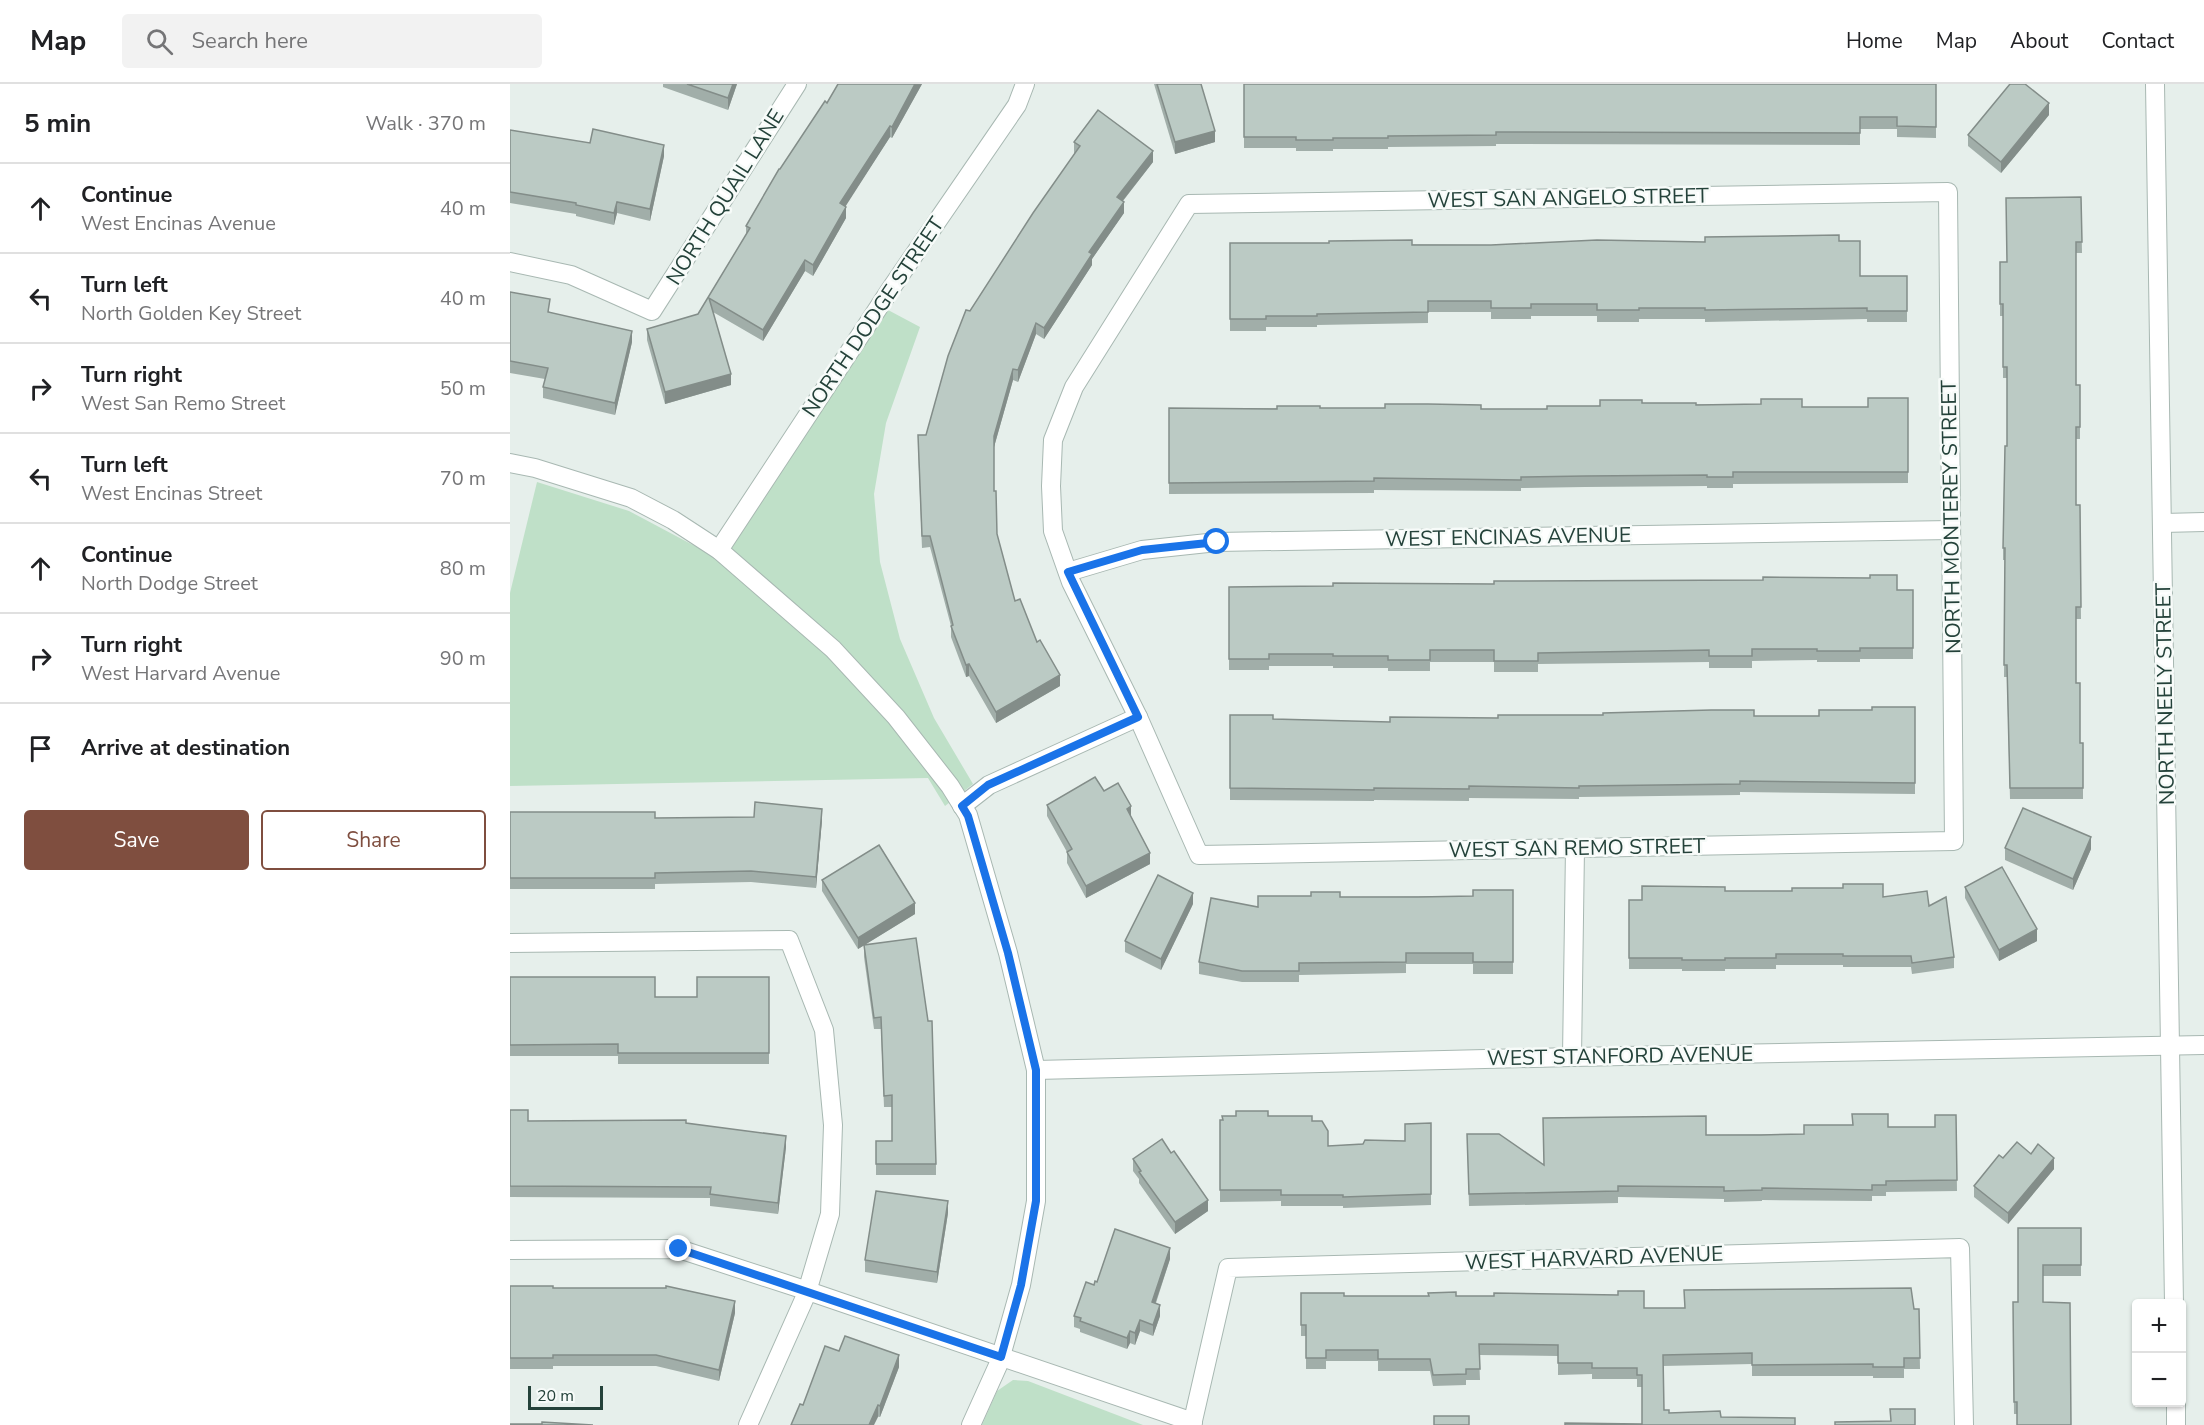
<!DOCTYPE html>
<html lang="en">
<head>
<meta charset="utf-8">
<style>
	body { margin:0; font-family:"Nunito Sans",sans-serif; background:#f2f2f2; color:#202124 }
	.controls { position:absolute; right:18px; bottom:18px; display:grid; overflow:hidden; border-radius:6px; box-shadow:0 2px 4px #0004 }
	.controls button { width:54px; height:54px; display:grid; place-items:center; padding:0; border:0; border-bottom:2px solid #e0e0e0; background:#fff; color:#202124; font:30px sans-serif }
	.scale { position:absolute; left:18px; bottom:15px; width:75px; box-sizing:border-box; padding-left:6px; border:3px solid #24423a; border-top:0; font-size:16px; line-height:21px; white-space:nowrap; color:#24423a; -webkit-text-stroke:4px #f7fbf9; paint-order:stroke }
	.stop { position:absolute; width:18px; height:18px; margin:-14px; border:4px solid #1a73e8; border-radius:50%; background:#fff }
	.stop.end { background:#1a73e8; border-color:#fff; box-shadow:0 2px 6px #0008 }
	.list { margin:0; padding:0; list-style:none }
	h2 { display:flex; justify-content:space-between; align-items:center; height:78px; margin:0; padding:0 24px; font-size:26px }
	h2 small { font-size:20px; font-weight:400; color:#757577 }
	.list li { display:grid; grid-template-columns:39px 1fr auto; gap:18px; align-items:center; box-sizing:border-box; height:90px; padding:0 24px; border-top:2px solid #e0e0e0 }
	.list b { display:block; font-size:22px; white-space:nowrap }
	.list p { margin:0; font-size:20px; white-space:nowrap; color:#757577 }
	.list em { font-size:20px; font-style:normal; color:#757577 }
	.actions { display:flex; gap:12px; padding:18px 24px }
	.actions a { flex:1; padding:14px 0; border:2px solid #7f4e3f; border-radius:6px; text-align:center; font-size:21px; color:#7f4e3f }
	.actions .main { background:#7f4e3f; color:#fff }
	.icon { flex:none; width:33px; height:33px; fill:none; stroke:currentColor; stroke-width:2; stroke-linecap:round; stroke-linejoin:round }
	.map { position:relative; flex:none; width:1694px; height:1341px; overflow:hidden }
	header { display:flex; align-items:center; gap:36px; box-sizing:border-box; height:84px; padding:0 30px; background:#fff; border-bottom:2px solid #e0e0e0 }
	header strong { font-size:28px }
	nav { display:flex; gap:33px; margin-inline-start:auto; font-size:21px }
	.search { width:420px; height:54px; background:#f2f2f2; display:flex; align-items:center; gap:15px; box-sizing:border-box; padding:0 21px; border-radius:6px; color:#757577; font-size:22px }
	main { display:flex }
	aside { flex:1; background:#fff }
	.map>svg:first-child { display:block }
	.green { fill:#bfe0c8 }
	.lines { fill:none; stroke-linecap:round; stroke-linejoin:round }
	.minor-casing { stroke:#a8b8b2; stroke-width:20 }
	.minor { stroke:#fff; stroke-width:18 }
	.wall { fill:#a1aea9 }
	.shaded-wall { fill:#838d89 }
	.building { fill:#bbcac4; stroke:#838d89; stroke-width:1.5 }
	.route { stroke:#1a73e8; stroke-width:8 }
	.labels { text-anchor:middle; stroke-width:5; stroke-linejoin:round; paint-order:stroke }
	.street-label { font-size:21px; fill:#24423a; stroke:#f7fbf9 }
</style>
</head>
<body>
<header>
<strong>Map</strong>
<div class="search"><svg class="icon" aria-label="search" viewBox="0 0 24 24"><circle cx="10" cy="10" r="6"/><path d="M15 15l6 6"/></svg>Search here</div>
<nav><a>Home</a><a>Map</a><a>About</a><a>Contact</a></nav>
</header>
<main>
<aside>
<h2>5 min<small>Walk · 370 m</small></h2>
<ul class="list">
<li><svg class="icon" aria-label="ahead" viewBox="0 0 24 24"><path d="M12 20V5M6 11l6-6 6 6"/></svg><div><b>Continue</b><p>West Encinas Avenue</p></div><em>40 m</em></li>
<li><svg class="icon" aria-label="left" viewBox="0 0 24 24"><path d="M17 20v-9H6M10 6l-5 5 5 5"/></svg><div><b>Turn left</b><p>North Golden Key Street</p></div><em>40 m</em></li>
<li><svg class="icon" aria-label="right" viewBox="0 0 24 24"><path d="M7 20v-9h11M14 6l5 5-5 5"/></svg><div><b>Turn right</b><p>West San Remo Street</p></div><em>50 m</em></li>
<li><svg class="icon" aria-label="left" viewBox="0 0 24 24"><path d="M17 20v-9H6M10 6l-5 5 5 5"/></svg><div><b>Turn left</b><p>West Encinas Street</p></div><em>70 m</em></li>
<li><svg class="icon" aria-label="ahead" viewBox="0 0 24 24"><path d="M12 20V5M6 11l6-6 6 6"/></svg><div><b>Continue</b><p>North Dodge Street</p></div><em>80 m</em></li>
<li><svg class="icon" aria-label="right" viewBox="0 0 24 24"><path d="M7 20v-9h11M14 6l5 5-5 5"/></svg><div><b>Turn right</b><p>West Harvard Avenue</p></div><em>90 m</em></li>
<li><svg class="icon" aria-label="arrive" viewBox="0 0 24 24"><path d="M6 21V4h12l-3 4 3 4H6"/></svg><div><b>Arrive at destination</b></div></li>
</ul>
<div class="actions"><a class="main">Save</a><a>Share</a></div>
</aside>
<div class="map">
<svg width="1694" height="1341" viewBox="0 0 1694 1341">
	<rect width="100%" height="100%" fill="#e6efeb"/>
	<g class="green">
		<polygon points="363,218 410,243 376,339 364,410 370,478 390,555 424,634 463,700 435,722 418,694 0,702 0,509 27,398 119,427 198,469"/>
		<polygon points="503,1296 518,1297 633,1341 472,1341 487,1307"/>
	</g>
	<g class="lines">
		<g class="minor-casing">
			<g id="minor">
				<polyline points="1645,0 1664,1220"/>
				<polygon points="1438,108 1444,757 689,771 628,633 561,498 543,447 541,402 543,356 564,303 679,120"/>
				<polyline points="0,178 61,191 142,227 287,0"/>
				<polyline points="0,379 25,384 121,414 163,436 209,466 323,565 386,633 440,702 458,731 498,869 526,986 526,1117 511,1201 489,1279 461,1341"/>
				<polyline points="1653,439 1694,438"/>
				<polyline points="209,466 382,203 507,21 515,0"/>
				<polyline points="558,488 632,466 707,458 1441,446"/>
				<polyline points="452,722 479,701 628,633"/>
				<polyline points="0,859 279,856 314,946 323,1041 320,1130 296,1211 238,1341"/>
				<polyline points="1062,973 1065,764"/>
				<polyline points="526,986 1062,973 1694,961"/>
				<polyline points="0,1166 169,1165 298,1207 683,1338"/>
				<polyline points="1666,1318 1666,1341"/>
				<polyline points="682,1341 718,1184 1450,1164 1454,1341"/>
			</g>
		</g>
		<use href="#minor" class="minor"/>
	</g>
	<g class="wall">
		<polygon points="153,0 227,0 218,26 153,3"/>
		<polygon points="412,0 382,54 380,53 335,122 336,134 303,192 295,187 253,257 203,228 221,301 155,320 137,256 137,245 188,230 236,151 236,142 270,85 317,19"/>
		<polygon points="644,0 691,0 705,58 665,70"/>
		<polygon points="734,0 1426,0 1426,54 1387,53 1387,45 1350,45 1350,61 986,60 986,62 878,63 878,65 823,65 823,67 786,67 786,64 734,64"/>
		<polygon points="1539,31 1491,89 1458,62 1458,51"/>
		<polygon points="0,46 154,72 140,137 107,129 104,141 66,132 66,130 0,119"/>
		<polygon points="564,58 643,78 613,117 614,129 582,175 582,181 534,255 526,250 508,298 503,296 484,363 484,407 487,450 505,517 550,602 486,639 459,592 456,593 441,553 441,542 420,463 412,464 408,362 416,351 460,227 565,70 564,69"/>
		<polygon points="1571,113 1572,169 1566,169 1566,301 1570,301 1570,355 1566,355 1566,421 1570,421 1571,535 1566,535 1566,599 1570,659 1573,659 1573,715 1500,715 1497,593 1494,593 1495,476 1493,476 1493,464 1497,362 1497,294 1493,294 1493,232 1490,232 1490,178 1497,178"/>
		<polygon points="1329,157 1350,192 1397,192 1397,238 1357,238 1357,235 1195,238 1195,235 1129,235 1129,238 1087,238 1087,232 1021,232 1021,235 981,235 981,228 918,228 918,239 807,241 807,243 756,243 756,247 720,247 720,159 981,161"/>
		<polygon points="0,208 40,228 122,258 105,331 33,314 33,303 35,295 0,289"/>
		<polygon points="1398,314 1398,399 1223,400 1223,404 1197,404 1197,402 1075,403 1011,404 1011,407 864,406 864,409 659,410 659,324 1037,325 1132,319 1292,323 1358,323"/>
		<polygon points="719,503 1403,506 1403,575 1350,575 1350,578 1307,578 1307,576 1242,577 1242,584 1199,584 1199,578 1028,580 1028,588 984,588 984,578 920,578 920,587 878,587 878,584 823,584 823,582 759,582 759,586 719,586"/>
		<polygon points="1405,623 1405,710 1230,708 1230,711 1069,713 1069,715 959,714 959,717 864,716 864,717 720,716 720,631 763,635 880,638 988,634 1309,632 1362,626"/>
		<polygon points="594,707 621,733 640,780 576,814 557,779 557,768 537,732 537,721"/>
		<polygon points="0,728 145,734 312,736 306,804 241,798 145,800 145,805 0,805"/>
		<polygon points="1495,764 1581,765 1563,806 1495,776"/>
		<polygon points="312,796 405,830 348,865 312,807"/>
		<polygon points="1455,803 1527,857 1489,877 1455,814"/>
		<polygon points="1003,806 1003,890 963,890 963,880 896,880 896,889 789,891 789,898 732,898 689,890 689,878 748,823 801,812 830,813 963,812"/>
		<polygon points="1215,807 1282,807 1373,813 1419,822 1444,873 1444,884 1402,890 1401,883 1333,883 1333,881 1266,881 1266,885 1215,885 1215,887 1172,887 1172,885 1119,885 1119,816 1132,816"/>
		<polygon points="683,820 651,886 615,868 615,857"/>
		<polygon points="354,861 426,1080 426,1091 366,1091 366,1057 382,1057 382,1023 374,1023 371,945 364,945 354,873"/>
		<polygon points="0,893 145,913 187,913 259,893 259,980 108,980 108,972 0,972"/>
		<polygon points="0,1026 18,1037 176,1039 276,1063 268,1130 200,1122 200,1114 0,1113"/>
		<polygon points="1446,1031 1447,1107 1376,1108 1376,1112 1362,1112 1362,1117 1252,1116 1252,1117 1214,1118 1214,1115 1108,1113 1108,1119 959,1122 957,1050 1034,1081 1196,1051 1294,1050 1378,1043 1425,1043"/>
		<polygon points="758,1032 802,1037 818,1062 895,1057 921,1039 921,1121 833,1124 833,1122 771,1122 771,1117 710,1118 710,1036"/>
		<polygon points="1521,1070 1544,1085 1498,1140 1464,1113 1464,1102"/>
		<polygon points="623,1075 698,1127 665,1150 629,1099 629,1095 623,1087"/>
		<polygon points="438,1129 427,1199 355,1188 355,1176"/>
		<polygon points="1508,1144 1571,1144 1571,1192 1533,1192 1507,1330 1504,1330 1503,1218 1508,1218"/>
		<polygon points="660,1175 646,1219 650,1232 643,1252 630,1247 625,1261 620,1259 617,1265 570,1248 570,1245 564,1243 564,1232 584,1201 587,1198"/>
		<polygon points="0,1202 43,1204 225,1229 209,1297 146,1282 43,1282 43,1285 0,1285"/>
		<polygon points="791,1209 834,1212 946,1212 1134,1224 1409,1225 1410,1285 1394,1285 1394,1294 1363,1294 1363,1292 1242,1292 1242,1280 1153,1282 1132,1340 1132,1303 1127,1303 1127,1295 1082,1295 1082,1290 1048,1291 1048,1272 969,1271 970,1296 956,1296 956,1301 923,1302 920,1287 868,1287 868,1277 816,1277 816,1285 796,1285 796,1252 791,1252"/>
		<polygon points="329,1267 389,1283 370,1333 293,1321"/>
	</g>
	<g class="shaded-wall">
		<polygon points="223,0 227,0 218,26 218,14"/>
		<polygon points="405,0 412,0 382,54 382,43"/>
		<polygon points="1539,19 1539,31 1491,89 1491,78"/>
		<polygon points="380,42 380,53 330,131 330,119"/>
		<polygon points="705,47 705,58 665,70 665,58"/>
		<polygon points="154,61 154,72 140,137 140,125"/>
		<polygon points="643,67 643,78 607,124 607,113"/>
		<polygon points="107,118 107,129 104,141 104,129"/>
		<polygon points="614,118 614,129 582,175 582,181 534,255 534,244 579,168"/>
		<polygon points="336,123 336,134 303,192 303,181"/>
		<polygon points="295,176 295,187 253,257 253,246"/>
		<polygon points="526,239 526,250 508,298 508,286"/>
		<polygon points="122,247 122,258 105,331 105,319"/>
		<polygon points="503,285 503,296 484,363 484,352"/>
		<polygon points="221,290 221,301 155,320 155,308"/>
		<polygon points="459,580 459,592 456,593 456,581"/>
		<polygon points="550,591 550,602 486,639 486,628"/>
		<polygon points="621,722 621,733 617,725"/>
		<polygon points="312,725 312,736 306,804 306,793"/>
		<polygon points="1581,753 1581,765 1563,806 1563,795"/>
		<polygon points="640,769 640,780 576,814 576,802"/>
		<polygon points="683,809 683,820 651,886 651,875"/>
		<polygon points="405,819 405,830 348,865 348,854"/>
		<polygon points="1527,845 1527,857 1489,877 1489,866"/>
		<polygon points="276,1052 276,1063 268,1130 268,1119"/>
		<polygon points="1544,1074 1544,1085 1498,1140 1498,1129"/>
		<polygon points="698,1116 698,1127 665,1150 665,1138"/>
		<polygon points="438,1117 438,1129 427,1199 427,1188"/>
		<polygon points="660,1164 660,1175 642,1229 642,1218"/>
		<polygon points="225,1217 225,1229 209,1297 209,1286"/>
		<polygon points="650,1221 650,1232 643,1252 643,1241"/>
		<polygon points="630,1236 630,1247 625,1261 625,1249"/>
		<polygon points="620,1247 620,1259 617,1265 617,1254"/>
		<polygon points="389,1271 389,1283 370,1333 370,1322"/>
		<polygon points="368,1321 368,1333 364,1341 359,1341"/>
	</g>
	<g class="building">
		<polygon points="177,0 223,0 218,14"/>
		<polygon points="328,0 405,0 382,43 380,42 330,119 336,123 303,181 295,176 253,246 199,214 221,290 155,308 137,245 188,230 240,144 236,142 269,85 270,85 315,17 317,19"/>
		<polygon points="647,0 691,0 705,47 665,58"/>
		<polygon points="734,0 1426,0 1426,43 1387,42 1387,33 1350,33 1350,49 986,48 986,51 878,52 878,54 823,54 823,56 786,56 786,53 734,53"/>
		<polygon points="1500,0 1515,0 1539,19 1491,78 1458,51"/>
		<polygon points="588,26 643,67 607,113 614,118 579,168 582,170 534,244 526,239 508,286 503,285 484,352 484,407 486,407 487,450 505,517 510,515 527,558 530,556 550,591 486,628 459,580 456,581 441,542 443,541 420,452 412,452 408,351 416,351 438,272 456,226 460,227 523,129 570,62 564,58"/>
		<polygon points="83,45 154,61 140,125 107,118 104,129 66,121 66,119 0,108 0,46 80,59"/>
		<polygon points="1571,113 1572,158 1566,158 1566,301 1570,301 1570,343 1566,343 1566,421 1570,421 1571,523 1566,523 1566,599 1570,599 1570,659 1573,659 1573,704 1500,704 1497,581 1494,581 1495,464 1493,464 1495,362 1497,362 1497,283 1493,283 1493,220 1490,220 1490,178 1497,178 1496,114"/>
		<polygon points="1329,151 1329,157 1350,157 1350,192 1397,192 1397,227 1357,227 1357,224 1195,226 1195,224 1129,224 1129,226 1087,226 1087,220 1021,220 1021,224 981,224 981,217 918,217 918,228 807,230 807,232 756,232 756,235 720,235 720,159 819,159 819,157 902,156 902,161 981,161 1087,156 1195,158 1195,153"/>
		<polygon points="0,208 40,215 38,228 122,247 105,319 33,303 38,284 0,277"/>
		<polygon points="1358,314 1398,314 1398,388 1223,388 1223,393 1197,393 1197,391 1075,392 1011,393 1011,396 864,394 864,397 659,399 659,324 767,325 767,322 810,322 810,324 875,324 875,320 918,320 971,321 971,325 1037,325 1037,322 1090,322 1090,316 1132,316 1132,319 1186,319 1186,321 1251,320 1251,315 1292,315 1292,323 1358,323"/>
		<polygon points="1360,491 1387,491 1387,506 1403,506 1403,564 1350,564 1350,567 1307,567 1307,565 1242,565 1242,572 1199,572 1199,566 1028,569 1028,577 984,577 984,566 920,566 920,576 878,576 878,572 823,572 823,570 759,570 759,575 719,575 719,503 823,502 823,499 984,500 984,497 1253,496 1253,493 1360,494"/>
		<polygon points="1362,623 1405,623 1405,699 1230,697 1230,700 1069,702 1069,704 959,702 959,705 864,704 864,706 720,704 720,631 763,631 763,635 880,638 880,633 988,634 988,631 1093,631 1093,629 1201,626 1244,626 1244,632 1309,632 1309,626 1362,626"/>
		<polygon points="585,693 594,707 608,699 621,722 617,725 640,769 576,802 557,768 562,765 537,721"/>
		<polygon points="245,718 312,725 306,793 241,787 145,789 145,794 0,794 0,728 145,728 145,734 244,733"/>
		<polygon points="1513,724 1581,753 1563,795 1495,764"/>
		<polygon points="369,761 405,819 348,854 312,796"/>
		<polygon points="1492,783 1527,845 1489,866 1455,803"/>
		<polygon points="648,791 683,809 651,875 615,857"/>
		<polygon points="1333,800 1373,800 1373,813 1417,807 1419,822 1436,813 1444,873 1402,879 1401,872 1333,872 1333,870 1266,870 1266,874 1215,874 1215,876 1172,876 1172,874 1119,874 1119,816 1132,816 1132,802 1215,803 1215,807 1282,807 1282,804 1333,804"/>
		<polygon points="963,806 1003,806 1003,878 963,878 963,869 896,869 896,878 789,879 789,887 732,887 689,878 701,814 748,823 748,812 801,812 801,808 830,808 830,813 908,813 963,812"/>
		<polygon points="406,854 418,937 422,937 426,1080 366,1080 366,1057 382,1057 382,1011 374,1012 371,933 364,934 354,861"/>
		<polygon points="0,893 145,893 145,913 187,913 187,893 259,893 259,969 108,969 108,960 0,961"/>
		<polygon points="0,1026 18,1026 18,1037 176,1036 176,1039 276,1052 268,1119 200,1110 201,1103 0,1102"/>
		<polygon points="726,1027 758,1027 758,1032 802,1032 802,1037 812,1037 818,1047 818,1062 853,1060 855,1056 895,1057 895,1040 921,1039 921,1110 833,1113 833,1111 771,1111 771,1106 710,1106 710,1036 713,1036 712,1032 726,1032"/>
		<polygon points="1342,1030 1378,1030 1378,1043 1425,1043 1425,1031 1446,1031 1447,1096 1376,1097 1376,1101 1362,1101 1362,1106 1252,1104 1252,1106 1214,1107 1214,1103 1108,1102 1108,1107 959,1110 957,1050 989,1050 1034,1081 1033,1034 1196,1032 1196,1051 1251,1051 1294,1050 1294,1041 1343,1041"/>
		<polygon points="652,1055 661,1069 664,1067 698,1116 665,1138 629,1088 631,1087 623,1075"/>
		<polygon points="1507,1058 1521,1070 1528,1060 1544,1074 1498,1129 1464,1102 1489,1071 1493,1074"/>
		<polygon points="366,1107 438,1117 427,1188 355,1176"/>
		<polygon points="1508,1144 1571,1144 1571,1181 1533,1181 1533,1218 1560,1219 1561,1341 1507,1341 1507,1318 1504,1318 1503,1218 1508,1218"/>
		<polygon points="605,1145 660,1164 642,1218 650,1221 643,1241 630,1236 625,1249 620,1247 617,1254 570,1237 571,1234 564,1232 576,1198 584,1201 585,1197 587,1198"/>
		<polygon points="0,1202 43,1202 43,1204 156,1204 156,1202 225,1217 209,1286 146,1271 43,1271 43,1274 0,1274"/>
		<polygon points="1401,1204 1404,1225 1409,1225 1410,1274 1394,1274 1394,1283 1363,1283 1363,1280 1242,1281 1242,1269 1153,1271 1154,1326 1159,1326 1159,1329 1210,1327 1211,1333 1285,1334 1285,1341 1055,1341 1055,1339 1132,1340 1132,1291 1127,1291 1127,1284 1082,1284 1082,1279 1048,1279 1048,1261 969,1260 970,1285 956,1285 956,1290 923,1291 920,1275 868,1275 868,1266 816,1266 816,1274 796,1274 796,1241 791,1241 791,1209 834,1209 834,1212 919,1212 918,1209 946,1208 946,1212 984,1212 984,1209 1108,1211 1108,1207 1134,1207 1134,1224 1175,1224 1174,1206"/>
		<polygon points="335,1252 389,1271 370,1322 368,1321 359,1341 281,1341 290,1320 293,1321 315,1262 329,1267"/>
		<polygon points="1380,1325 1405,1325 1405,1341 1325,1341 1325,1338 1381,1337"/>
		<rect x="924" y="1332" width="35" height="9"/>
		<polygon points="32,1338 83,1341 0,1341 0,1340 32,1340"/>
	</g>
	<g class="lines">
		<polyline class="route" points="169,1165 491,1273 511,1201 526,1117 526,986 498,869 458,732 452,722 478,701 628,633 558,488 632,466 707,458"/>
	</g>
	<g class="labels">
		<g class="street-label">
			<text transform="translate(215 113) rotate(-58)" y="7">NORTH QUAIL LANE</text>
			<text transform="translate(1058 114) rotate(-1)" y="7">WEST SAN ANGELO STREET</text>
			<text transform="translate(363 233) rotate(-56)" y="7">NORTH DODGE STREET</text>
			<text transform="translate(1441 433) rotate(-91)" y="7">NORTH MONTEREY STREET</text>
			<text transform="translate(998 453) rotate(-1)" y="7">WEST ENCINAS AVENUE</text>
			<text transform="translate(1655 610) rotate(-91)" y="7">NORTH NEELY STREET</text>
			<text transform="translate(1067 764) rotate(-1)" y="7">WEST SAN REMO STREET</text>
			<text transform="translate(1110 972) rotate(-1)" y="7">WEST STANFORD AVENUE</text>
			<text transform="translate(1084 1174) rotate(-2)" y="7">WEST HARVARD AVENUE</text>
		</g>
	</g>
</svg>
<div class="controls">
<button>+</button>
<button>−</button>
</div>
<div class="scale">20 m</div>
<div class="stop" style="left:707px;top:458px"></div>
<div class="stop end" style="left:169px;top:1165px"></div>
</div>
</main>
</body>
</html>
